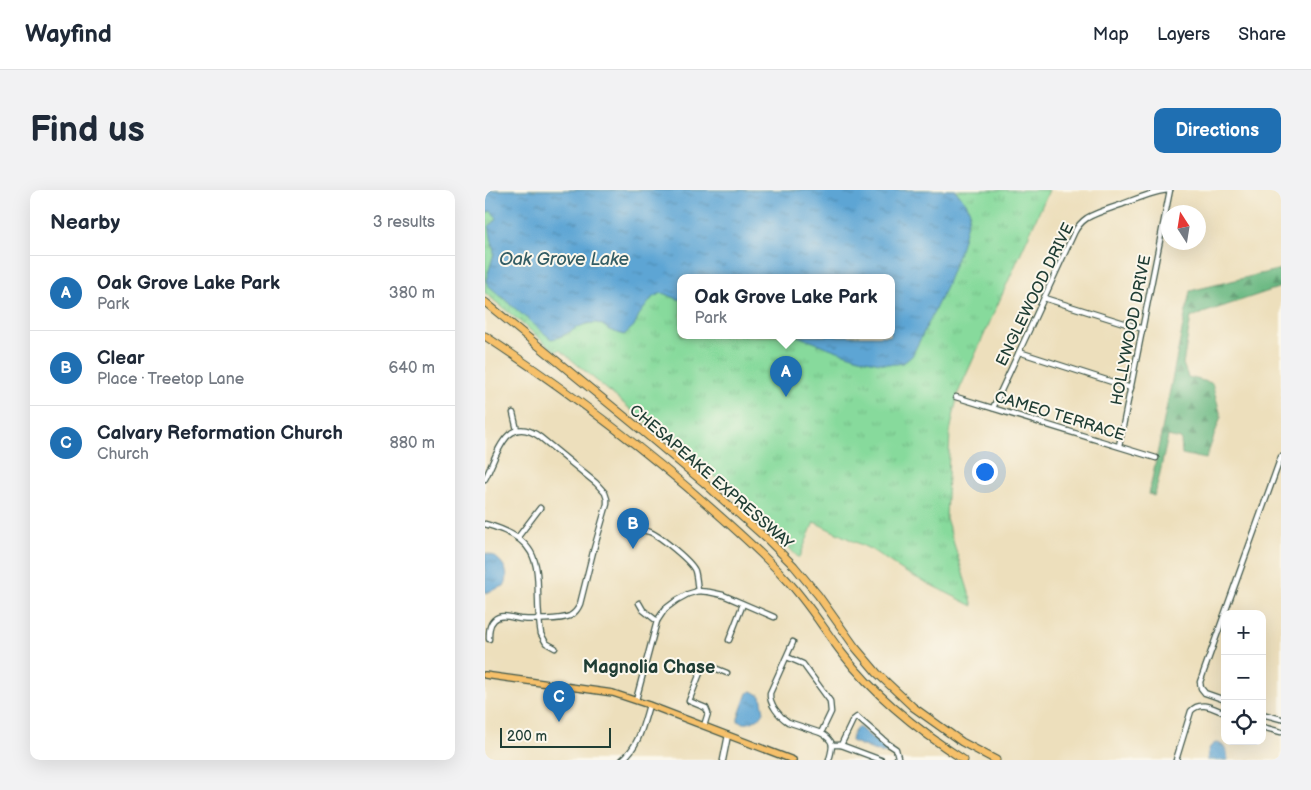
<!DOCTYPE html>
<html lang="en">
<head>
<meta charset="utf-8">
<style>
	body { margin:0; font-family:"Balsamiq Sans",sans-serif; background:#f2f2f3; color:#1f2937 }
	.controls { position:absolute; right:15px; bottom:15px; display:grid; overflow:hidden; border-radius:10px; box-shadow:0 5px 20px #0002 }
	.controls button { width:45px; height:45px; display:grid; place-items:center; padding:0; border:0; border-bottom:1px solid #e0e1e3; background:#fff; color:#1f2937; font:25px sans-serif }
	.compass { position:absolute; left:676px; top:15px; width:45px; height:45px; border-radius:50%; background:#fff; box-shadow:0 5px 20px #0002; rotate:348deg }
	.scale { position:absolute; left:15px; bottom:12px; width:111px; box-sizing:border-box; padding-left:5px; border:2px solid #1f3d34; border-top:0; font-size:14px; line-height:18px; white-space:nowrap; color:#1f3d34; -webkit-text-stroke:4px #fbf7ec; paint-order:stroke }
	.you { position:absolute; left:499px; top:281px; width:18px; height:18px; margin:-12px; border:4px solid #fff; border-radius:50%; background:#1a73e8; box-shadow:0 0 0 8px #1a73e833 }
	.badge { display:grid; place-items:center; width:32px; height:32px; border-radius:50%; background:#1f6fb2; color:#fff; font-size:16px; font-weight:700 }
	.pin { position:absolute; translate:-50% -41px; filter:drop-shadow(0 1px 2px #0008) }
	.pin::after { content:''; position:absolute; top:26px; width:18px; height:15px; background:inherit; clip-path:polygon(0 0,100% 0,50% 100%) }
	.popup { position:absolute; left:192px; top:84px; width:218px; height:65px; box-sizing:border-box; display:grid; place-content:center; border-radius:10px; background:#fff; filter:drop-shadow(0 1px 4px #0005); font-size:16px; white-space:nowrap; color:#747a83 }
	.popup b { font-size:19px; color:#1f2937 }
	.popup::after { content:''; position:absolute; left:50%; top:100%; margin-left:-10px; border:10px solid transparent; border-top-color:#fff }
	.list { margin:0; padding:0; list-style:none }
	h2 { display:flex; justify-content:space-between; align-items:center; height:65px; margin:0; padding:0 20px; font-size:21px }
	h2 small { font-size:16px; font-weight:400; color:#747a83 }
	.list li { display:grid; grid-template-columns:32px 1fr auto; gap:15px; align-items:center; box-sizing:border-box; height:75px; padding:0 20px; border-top:1px solid #e0e1e3 }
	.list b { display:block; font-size:19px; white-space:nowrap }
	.list p { margin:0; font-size:16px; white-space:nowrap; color:#747a83 }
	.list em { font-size:16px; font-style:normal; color:#747a83 }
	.icon { flex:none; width:28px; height:28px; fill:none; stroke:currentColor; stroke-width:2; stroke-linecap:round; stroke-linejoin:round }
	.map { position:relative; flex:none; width:796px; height:570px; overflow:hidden; border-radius:10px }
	header { display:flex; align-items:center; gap:30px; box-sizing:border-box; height:70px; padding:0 25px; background:#fff; border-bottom:1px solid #e0e1e3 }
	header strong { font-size:24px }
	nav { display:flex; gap:28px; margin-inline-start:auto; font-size:18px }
	.intro { display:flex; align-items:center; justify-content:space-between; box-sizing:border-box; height:120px; padding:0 30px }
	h1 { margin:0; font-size:35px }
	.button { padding:12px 22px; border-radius:10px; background:#1f6fb2; color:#fff; font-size:18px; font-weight:700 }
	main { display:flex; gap:30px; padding:0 30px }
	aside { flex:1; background:#fff; border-radius:10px; box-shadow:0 5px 20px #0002 }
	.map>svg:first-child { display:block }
	.grass { fill:url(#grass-tufts); stroke:#538c68; fill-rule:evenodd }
	.forest { fill:url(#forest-firs); stroke:#467c5c }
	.water { fill:url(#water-ripples); stroke:#3e7184 }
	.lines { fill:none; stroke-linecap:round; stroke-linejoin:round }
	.minor-casing { stroke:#3e5548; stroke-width:7 }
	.major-casing { stroke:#3e5548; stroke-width:8 }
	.highway-casing { stroke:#3e5548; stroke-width:9 }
	.minor { stroke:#fff; stroke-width:4.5 }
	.major { stroke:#f6c06b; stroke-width:5.5 }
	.highway { stroke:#f6c06b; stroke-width:7 }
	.labels { text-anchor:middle; stroke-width:4; stroke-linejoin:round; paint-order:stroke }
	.street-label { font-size:16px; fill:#1f3d34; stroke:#fbf7ec }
	.water-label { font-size:18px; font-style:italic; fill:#325c64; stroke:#fbf7ec }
	.neighbourhood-label { font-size:18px; font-weight:bold; fill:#1f3d34; stroke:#fbf7ec }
</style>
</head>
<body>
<header>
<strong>Wayfind</strong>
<nav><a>Map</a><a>Layers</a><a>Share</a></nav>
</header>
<div class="intro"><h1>Find us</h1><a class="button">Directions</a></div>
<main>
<aside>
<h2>Nearby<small>3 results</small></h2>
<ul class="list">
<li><span class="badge">A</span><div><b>Oak Grove Lake Park</b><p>Park</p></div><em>380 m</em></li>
<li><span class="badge">B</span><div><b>Clear</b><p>Place · Treetop Lane</p></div><em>640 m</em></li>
<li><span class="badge">C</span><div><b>Calvary Reformation Church</b><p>Church</p></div><em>880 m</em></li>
</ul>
</aside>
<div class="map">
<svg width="796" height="570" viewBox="0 0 796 570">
	<defs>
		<pattern id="grass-tufts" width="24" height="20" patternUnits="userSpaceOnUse" patternTransform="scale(1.25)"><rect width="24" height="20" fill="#87da9c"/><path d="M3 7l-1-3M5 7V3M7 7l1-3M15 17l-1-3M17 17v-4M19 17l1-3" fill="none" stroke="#74bc87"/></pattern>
		<pattern id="forest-firs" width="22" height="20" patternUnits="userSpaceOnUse" patternTransform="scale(1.25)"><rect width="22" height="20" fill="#6dba84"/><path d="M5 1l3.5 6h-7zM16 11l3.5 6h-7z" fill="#59986d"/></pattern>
		<pattern id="water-ripples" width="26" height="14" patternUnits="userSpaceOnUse" patternTransform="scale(1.25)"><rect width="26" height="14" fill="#5da5d4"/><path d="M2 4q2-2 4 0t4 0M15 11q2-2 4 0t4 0" fill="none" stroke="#4c88ad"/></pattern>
	</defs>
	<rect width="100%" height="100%" fill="#fbf7ec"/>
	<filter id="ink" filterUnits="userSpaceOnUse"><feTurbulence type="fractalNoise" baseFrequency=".02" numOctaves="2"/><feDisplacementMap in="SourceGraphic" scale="10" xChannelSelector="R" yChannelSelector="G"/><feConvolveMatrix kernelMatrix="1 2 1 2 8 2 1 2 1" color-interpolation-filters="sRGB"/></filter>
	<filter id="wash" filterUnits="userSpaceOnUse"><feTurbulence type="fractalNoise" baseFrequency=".0096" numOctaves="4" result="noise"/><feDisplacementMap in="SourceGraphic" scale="20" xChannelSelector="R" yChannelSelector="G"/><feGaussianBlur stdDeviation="1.12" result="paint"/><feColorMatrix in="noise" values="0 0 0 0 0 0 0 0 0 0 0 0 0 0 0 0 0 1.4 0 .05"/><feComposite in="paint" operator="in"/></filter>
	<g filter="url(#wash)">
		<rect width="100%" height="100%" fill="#eddfbc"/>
		<path class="grass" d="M0,0H564L473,203L465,242L461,328L488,416L420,382L387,360L329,332L314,368L240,295L198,260L163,234L75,160L70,161L0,103ZM196,88H406V146H196Z"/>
		<polygon class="forest" points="796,79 796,97 706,127 698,174 703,187 727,193 736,226 721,269 697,264 696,249 683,246 671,301 669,306 664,304 705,101"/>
		<g class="water">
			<path d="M0,0H470L482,14L485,22L475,60L459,101L427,166C424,168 421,172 417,173C395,180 335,154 312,146H406V88H196V110L177,103L168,107L154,125L149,136L139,145C134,143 129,142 124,140C120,137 116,133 110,133C94,132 81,148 66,149L12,103L4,96L1,91L9,63L4,36L8,33L12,28L6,21L0,23Z"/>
			<path d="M0,363C14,365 28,382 19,396L0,403Z"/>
			<path d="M267,501L276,506L279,522C273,530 263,537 253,531V528L262,503Z"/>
			<path d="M374,537L403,562V564L388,560L366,551C366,546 370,539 374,537Z"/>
			<path d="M731,553C741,553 742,562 743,570H722C723,562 723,556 731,553Z"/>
		</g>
	</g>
	<g filter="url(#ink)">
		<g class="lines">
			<g class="minor-casing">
				<g id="minor">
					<polyline points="559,108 658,139"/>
					<polyline points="534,162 646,198"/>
					<polyline points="471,207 671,268"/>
					<path d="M508,218L589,43C592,37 596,32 602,28C612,22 624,19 635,15C649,10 671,0 685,0"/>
					<polyline points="28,223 32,240"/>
					<polyline points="634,256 685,0"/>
					<path d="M0,289C12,266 21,222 55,247L111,293L120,303L122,309V314L108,362L95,414C93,419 90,423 85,426C76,430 46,430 35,429C27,428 16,423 9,430C4,435 4,442 4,449"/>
					<path d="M0,334C71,353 46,390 56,444L61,453L70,458"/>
					<path d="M154,340C157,340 162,341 165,342C175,346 207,372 210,381C212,388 212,395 213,401"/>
					<polyline points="33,347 55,318"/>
					<polyline points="154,413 158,420 172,431"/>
					<polyline points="244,450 258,414"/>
					<path d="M308,452L285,503C284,514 294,526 303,532L336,543"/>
					<path d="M302,467L318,474L345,511L346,522L336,543C350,551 348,556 344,570"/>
					<polyline points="151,510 172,431 180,419 192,410 203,404 213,401 224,402 238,405 289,427"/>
					<polyline points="740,510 720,503 716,498 715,492 796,267"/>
					<polyline points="777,524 796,529"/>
					<polyline points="219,536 223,523 221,518 204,511 217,478 222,475 242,483"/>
					<polyline points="777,537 796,542"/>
					<polyline points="347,555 356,555 396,570"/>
					<polyline points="356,555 368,530 372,527 402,553 411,559 413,567 411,570"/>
					<path d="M137,570C154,556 158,535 164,515"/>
					<polyline points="238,570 243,545"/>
					<path d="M691,570L706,521C716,510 729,519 740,523"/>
				</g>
			</g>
			<g class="major-casing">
				<polyline id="major" points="0,485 128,503 164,515 308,570"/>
			</g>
			<g class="highway-casing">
				<g id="highway">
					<polyline points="0,112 167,249 217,291 284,351 309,376 333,405 370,457 392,483 428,517 477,552 511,570"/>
					<path d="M0,146C79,198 155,255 226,318C251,340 277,363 300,388C322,411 338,438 357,463C390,506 434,541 479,570"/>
				</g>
			</g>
			<use href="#minor" class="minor"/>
			<use href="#major" class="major"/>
			<use href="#highway" class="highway"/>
		</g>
	</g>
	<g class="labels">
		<g class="street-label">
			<text transform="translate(549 104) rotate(-64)" y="6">ENGLEWOOD DRIVE</text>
			<text transform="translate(645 140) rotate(-79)" y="6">HOLLYWOOD DRIVE</text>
			<text transform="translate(575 225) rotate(17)" y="6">CAMEO TERRACE</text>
			<text transform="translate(227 286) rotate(41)" y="6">CHESAPEAKE EXPRESSWAY</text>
		</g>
		<g class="water-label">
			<text x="79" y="75">Oak Grove Lake</text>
		</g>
		<g class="neighbourhood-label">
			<text x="164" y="483">Magnolia Chase</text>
		</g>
	</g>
</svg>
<div class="controls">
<button>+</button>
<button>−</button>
<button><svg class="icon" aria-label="locate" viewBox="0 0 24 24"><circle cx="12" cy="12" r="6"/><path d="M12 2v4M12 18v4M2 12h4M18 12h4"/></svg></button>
</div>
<svg class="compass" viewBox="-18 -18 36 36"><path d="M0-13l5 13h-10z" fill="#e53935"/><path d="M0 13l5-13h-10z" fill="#747a83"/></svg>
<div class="scale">200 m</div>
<div class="you"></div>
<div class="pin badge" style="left:301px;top:207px">A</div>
<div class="popup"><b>Oak Grove Lake Park</b>Park</div>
<div class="pin badge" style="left:148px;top:359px">B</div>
<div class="pin badge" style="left:74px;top:532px">C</div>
</div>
</main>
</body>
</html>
